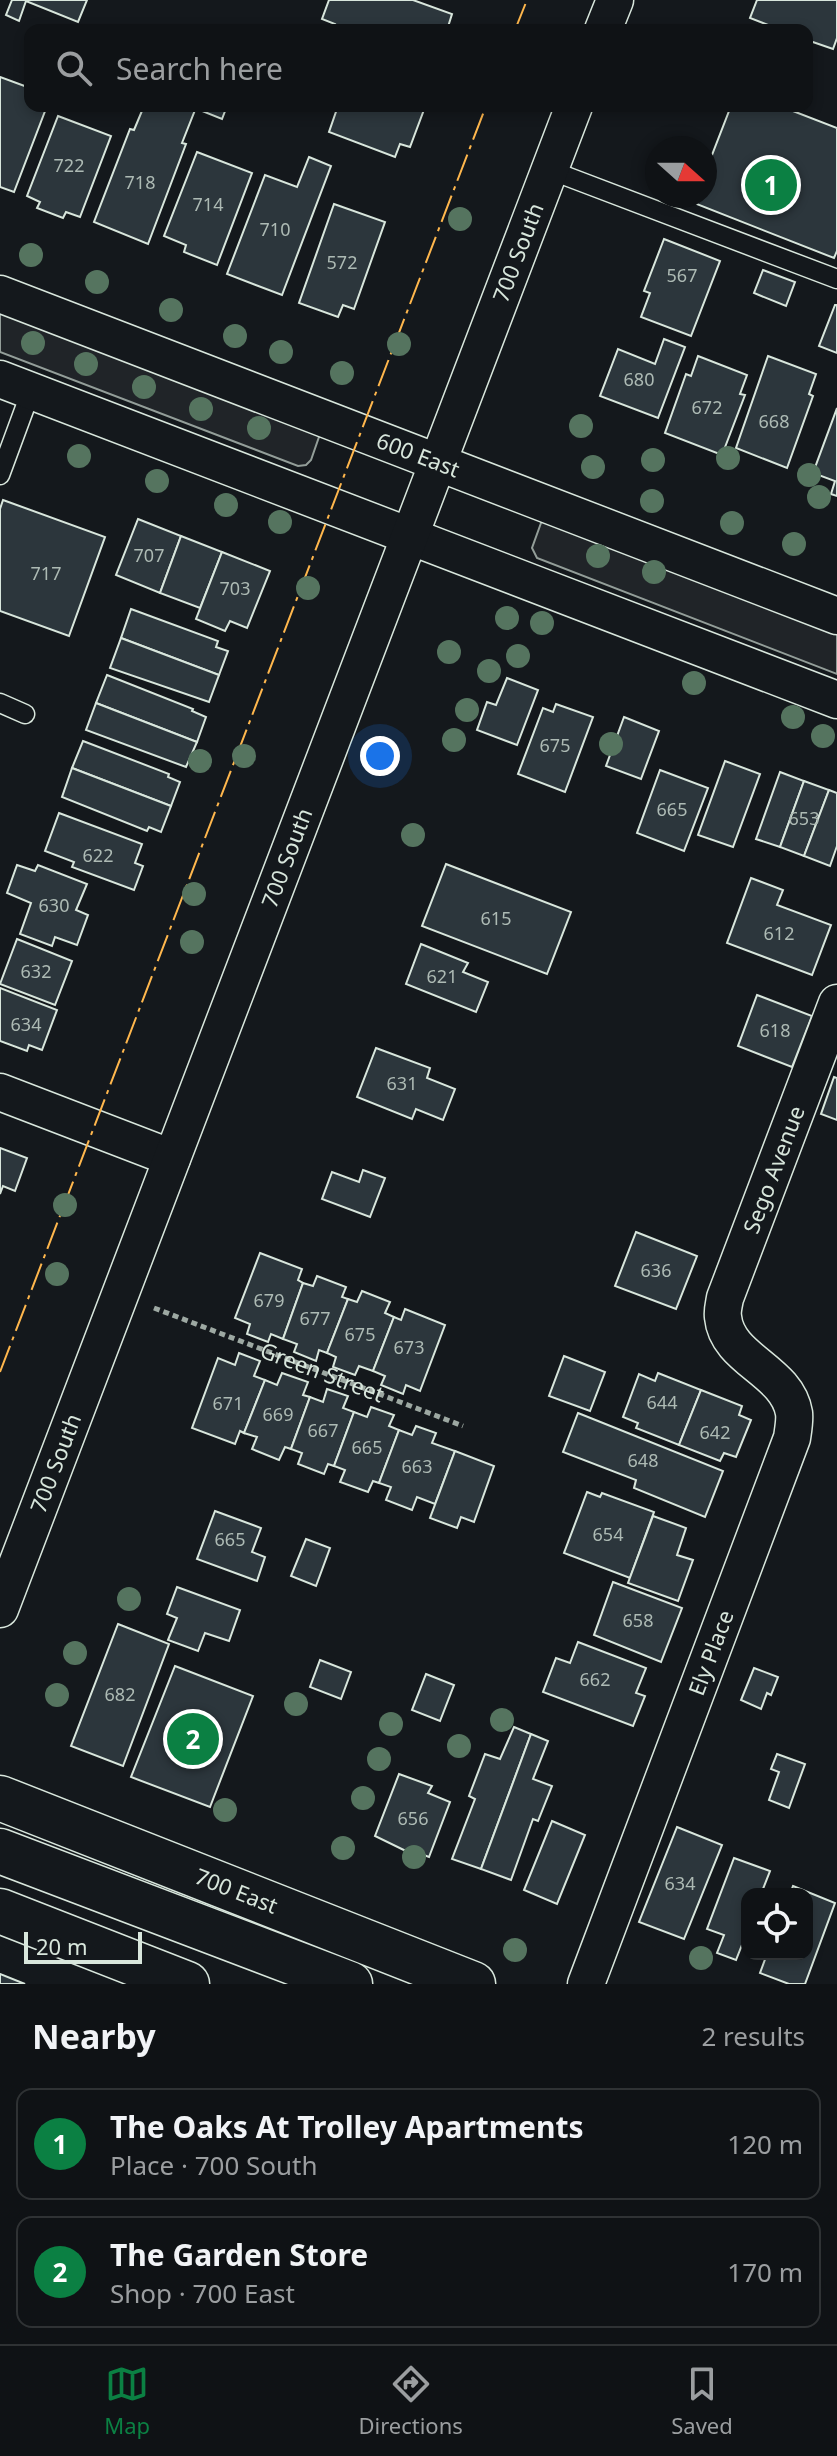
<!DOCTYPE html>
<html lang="en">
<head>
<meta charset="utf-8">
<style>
	body { margin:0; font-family:"Noto Sans",sans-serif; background:#1d2022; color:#f1f3f6 }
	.controls { position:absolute; right:24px; bottom:24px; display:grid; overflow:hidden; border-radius:16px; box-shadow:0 4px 12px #0003 }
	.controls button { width:72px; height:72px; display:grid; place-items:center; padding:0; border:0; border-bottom:2px solid #2f3234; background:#0f1215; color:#f1f3f6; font:40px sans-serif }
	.compass { position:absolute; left:645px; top:136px; width:72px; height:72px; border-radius:50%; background:#0f1215; box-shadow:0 4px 12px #0003; rotate:111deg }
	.scale { position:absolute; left:24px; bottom:20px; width:118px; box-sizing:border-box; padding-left:8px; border:4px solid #d8e6dc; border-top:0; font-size:22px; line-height:28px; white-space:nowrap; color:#d8e6dc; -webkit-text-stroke:6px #14181c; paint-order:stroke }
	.you { position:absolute; left:380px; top:756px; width:28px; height:28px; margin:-20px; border:6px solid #fff; border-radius:50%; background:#1a73e8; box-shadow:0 0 0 12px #1a73e833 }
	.badge { display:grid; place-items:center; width:52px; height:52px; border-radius:50%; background:#0b8043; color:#fff; font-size:26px; font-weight:700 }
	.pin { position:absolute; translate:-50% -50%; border:4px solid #fff; box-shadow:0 2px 8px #0006 }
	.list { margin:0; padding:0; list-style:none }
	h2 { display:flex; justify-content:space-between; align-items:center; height:104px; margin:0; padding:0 32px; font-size:34px }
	h2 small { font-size:26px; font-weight:400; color:#9b9ea0 }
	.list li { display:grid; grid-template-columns:52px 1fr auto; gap:24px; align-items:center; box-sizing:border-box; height:112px; margin:0 16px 16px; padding:0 16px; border:2px solid #2f3234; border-radius:16px }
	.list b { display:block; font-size:30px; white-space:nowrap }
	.list p { margin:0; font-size:26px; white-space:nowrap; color:#9b9ea0 }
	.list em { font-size:26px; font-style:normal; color:#9b9ea0 }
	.icon { flex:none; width:44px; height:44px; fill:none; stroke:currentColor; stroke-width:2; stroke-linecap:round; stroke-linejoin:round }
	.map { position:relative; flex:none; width:837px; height:1984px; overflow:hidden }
	.search { position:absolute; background:#0f1215; box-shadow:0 4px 12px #0003; left:24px; right:24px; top:24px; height:88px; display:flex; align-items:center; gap:20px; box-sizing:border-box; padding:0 28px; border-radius:16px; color:#9b9ea0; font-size:30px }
	.sheet { height:360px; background:#0f1215 }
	nav { display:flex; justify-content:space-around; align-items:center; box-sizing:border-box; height:112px; border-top:2px solid #2f3234; background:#0f1215; font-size:22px; color:#9b9ea0 }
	nav a { display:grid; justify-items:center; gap:4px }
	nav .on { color:#0b8043 }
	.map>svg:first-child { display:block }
	.green { fill:#202428; stroke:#939e99; stroke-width:2 }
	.building { fill:#2c363c; stroke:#d8e6dc; stroke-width:2 }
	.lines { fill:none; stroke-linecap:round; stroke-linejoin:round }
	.service-casing { stroke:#d8e6dc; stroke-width:21 }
	.minor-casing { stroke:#d8e6dc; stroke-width:39 }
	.primary-casing { stroke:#d8e6dc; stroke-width:47 }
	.path { stroke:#9da8a2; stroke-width:5; stroke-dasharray:6 4; stroke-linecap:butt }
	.service { stroke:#14181c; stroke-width:18 }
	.minor { stroke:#14181c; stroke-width:36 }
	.primary { stroke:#14181c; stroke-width:44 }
	.power { stroke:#ffb74d; stroke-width:2; stroke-dasharray:28 6 4 6; stroke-linecap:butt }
	.tree { fill:#55745f }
	.labels { text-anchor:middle; stroke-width:6; stroke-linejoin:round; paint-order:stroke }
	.number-label { font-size:18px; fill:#adbab4 }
	.street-label { font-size:22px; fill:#d8e6dc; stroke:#14181c }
</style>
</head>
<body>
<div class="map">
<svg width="837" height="1984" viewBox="0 0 837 1984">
	<rect width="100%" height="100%" fill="#14181c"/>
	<g class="green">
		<polygon points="0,307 320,434 311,460 306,465 298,466 0,352"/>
		<polygon points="546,519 837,629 837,674 537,558 532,548 541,523"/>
	</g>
	<g class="building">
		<polygon points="12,0 87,0 78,22 26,1 19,21 6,15"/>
		<polygon points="329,0 413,0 452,14 447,30 333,30 335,24 322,19"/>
		<polygon points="757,0 837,0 837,38 833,49 807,40 807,30 781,30 750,18"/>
		<polygon points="0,77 30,88 30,106 47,106 14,192 0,187"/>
		<polygon points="144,106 184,106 195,110 182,143 186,144 148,244 94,222 130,129 134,130"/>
		<polygon points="198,106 227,106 222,119 197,109"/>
		<polygon points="338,106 424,106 425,107 410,147 400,144 395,157 329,132"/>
		<polygon points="731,106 780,106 837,128 837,251 834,258 694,203 696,196 705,196 705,173"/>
		<polygon points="58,116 111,136 80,217 66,212 63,218 37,208 40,202 27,196"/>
		<polygon points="197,152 252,173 217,265 184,252 186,245 164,236"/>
		<polygon points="309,157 331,166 282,295 227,274 265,175 297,187"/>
		<polygon points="334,204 385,222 354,309 343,305 338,317 299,303"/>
		<polygon points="664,239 720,261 691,336 641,317 650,293 644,291"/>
		<polygon points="763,270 795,282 786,306 754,293"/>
		<polygon points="835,305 837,305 837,353 819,346"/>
		<polygon points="664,339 685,347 658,418 600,396 618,349 655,364"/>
		<polygon points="698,356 747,375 740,394 745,395 722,455 665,433 686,374 691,376"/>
		<polygon points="768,356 816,374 809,394 813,396 787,468 736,448"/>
		<polygon points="837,408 837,496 831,494 835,481 813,473"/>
		<polygon points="3,500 105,537 69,636 0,611 0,509"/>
		<polygon points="138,519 181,536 160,593 116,575"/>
		<polygon points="181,536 222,552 200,608 160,593"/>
		<polygon points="222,552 270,571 247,628 230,621 225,631 196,619"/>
		<polygon points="131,609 218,641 216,647 228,651 219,675 121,638"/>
		<polygon points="121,638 219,675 209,702 110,668"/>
		<polygon points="107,675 193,709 192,711 206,717 197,742 96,703"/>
		<polygon points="507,678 538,690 517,745 477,730 487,702 496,705"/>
		<polygon points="96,703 197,742 186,767 86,730"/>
		<polygon points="556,704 593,717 565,792 518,774 543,708 553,712"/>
		<polygon points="624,717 659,731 641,779 606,766"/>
		<polygon points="83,741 169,774 168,777 180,782 171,806 72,768"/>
		<polygon points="725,761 760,774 733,847 698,835"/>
		<polygon points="72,768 171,806 161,832 149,827 147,831 62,797"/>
		<polygon points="660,770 708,788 684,851 637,833"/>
		<polygon points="780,772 804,781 780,847 756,839"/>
		<polygon points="804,781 829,790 804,856 780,847"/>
		<polygon points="829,790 837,793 837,846 830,866 804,856"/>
		<polygon points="59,813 142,844 135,863 143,866 134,890 72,867 74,862 45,851"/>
		<polygon points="446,864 571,912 547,974 422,926"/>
		<polygon points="17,865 35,871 38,865 87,884 76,910 88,915 77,945 55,937 52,946 20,934 31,903 7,893"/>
		<polygon points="751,878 783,890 777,905 831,925 812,975 727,943"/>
		<polygon points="17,939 72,961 55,1005 0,984"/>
		<polygon points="421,944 468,963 463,972 488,982 476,1012 406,984"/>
		<polygon points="0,988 57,1010 42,1050 29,1045 27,1051 0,1041"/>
		<polygon points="757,995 812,1016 792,1067 738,1046"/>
		<polygon points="376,1048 430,1068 427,1078 455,1089 443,1120 416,1109 412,1119 357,1097"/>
		<polygon points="834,1077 837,1078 837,1120 821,1114"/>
		<polygon points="0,1148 27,1158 15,1191 3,1186 0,1194"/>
		<polygon points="363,1170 385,1178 370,1217 322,1199 332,1172 359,1182"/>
		<polygon points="636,1232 697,1256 676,1309 615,1286"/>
		<polygon points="260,1253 302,1269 298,1280 303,1283 283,1339 271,1334 268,1342 247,1334 250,1324 235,1318"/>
		<polygon points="317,1276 346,1287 342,1297 348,1299 327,1353 319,1350 316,1361 294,1352 297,1344 283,1339 303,1283 313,1286"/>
		<polygon points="362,1291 390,1302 385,1313 394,1317 373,1371 359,1366 355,1375 333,1367 336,1357 327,1353 348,1299 357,1302"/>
		<polygon points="405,1309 445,1325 420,1391 406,1385 403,1394 381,1385 385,1376 373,1371 394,1317 401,1320"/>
		<polygon points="239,1353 260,1361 254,1376 265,1380 244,1433 240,1431 235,1444 192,1428 218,1358 235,1365"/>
		<polygon points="564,1356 605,1372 590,1411 549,1396"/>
		<polygon points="282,1373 308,1382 303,1395 310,1397 291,1449 285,1447 279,1460 252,1449 257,1437 244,1433 265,1380 277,1385"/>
		<polygon points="658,1373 701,1390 679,1445 636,1428 638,1423 623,1417 639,1374 655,1381"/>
		<polygon points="327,1389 348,1396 343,1408 354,1412 334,1466 328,1464 324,1474 298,1464 302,1453 291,1449 310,1397 323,1402"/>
		<polygon points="701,1390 742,1406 739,1415 751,1420 736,1457 724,1453 720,1461 679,1445"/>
		<polygon points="371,1407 394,1415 389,1426 399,1430 379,1483 373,1481 368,1492 340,1482 345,1470 334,1466 354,1412 367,1417"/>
		<polygon points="578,1413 723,1471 705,1517 634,1488 636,1480 563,1452"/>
		<polygon points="416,1426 436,1433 432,1443 455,1451 435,1504 417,1497 412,1510 386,1500 391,1487 379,1483 399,1430 412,1435"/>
		<polygon points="455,1451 494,1466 474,1522 461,1517 457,1528 430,1518"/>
		<polygon points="587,1492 600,1497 602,1493 654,1512 630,1578 564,1553"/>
		<polygon points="215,1511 261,1528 252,1552 265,1557 257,1581 197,1559"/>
		<polygon points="653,1516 686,1528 677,1555 693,1560 678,1601 628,1583"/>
		<polygon points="306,1539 330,1548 316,1586 291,1576"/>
		<polygon points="613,1582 682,1608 661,1662 594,1635"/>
		<polygon points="177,1587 240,1610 229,1641 205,1633 198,1651 168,1640 177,1618 167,1614"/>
		<polygon points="118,1624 169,1644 123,1766 71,1746"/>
		<polygon points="578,1642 646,1668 636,1693 645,1696 633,1726 543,1692 556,1658 570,1663"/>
		<polygon points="320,1660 351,1672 341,1699 310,1687"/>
		<polygon points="175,1666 253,1696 210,1807 131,1777"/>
		<polygon points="754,1668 778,1677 771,1695 767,1693 761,1709 741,1700"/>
		<polygon points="426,1674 454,1685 440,1721 412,1710"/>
		<polygon points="514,1727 531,1734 481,1869 452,1859 475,1799 469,1796 485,1754 500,1759"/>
		<polygon points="531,1734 548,1741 533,1779 552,1786 538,1821 533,1819 511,1880 481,1869"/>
		<polygon points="777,1754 805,1764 789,1808 769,1800 779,1772 771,1769"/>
		<polygon points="399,1774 432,1786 428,1793 450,1802 429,1857 413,1851 412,1854 375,1836"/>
		<polygon points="552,1821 585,1835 557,1904 524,1890"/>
		<polygon points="677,1827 722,1845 684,1939 639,1922"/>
		<polygon points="734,1858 770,1871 761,1894 747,1894 747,1932 736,1960 717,1953 724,1935 707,1929"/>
		<polygon points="793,1886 835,1903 805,1984 789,1984 760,1973 767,1954 807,1954 807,1894 790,1894"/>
		<polygon points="0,1974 25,1984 0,1984"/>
	</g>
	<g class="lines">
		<g class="service-casing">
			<g id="service">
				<polyline points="550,170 837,279"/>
				<polyline points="0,475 31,391"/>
				<polyline points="0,703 25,714"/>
			</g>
		</g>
		<g class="minor-casing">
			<g id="minor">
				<polyline points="603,30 615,0"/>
				<path id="s2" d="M0,294L837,616"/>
				<polyline points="0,379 837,700"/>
				<polyline points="0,1092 172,1158"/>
				<path id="s3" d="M0,1609L574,106"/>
				<path id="s4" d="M586,1984L792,1438C793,1431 795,1420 794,1413C787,1370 727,1360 723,1317C722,1311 724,1304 725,1298L837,1003"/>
			</g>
		</g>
		<g class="primary-casing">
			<g id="primary">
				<path id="s5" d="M0,1798L473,1984"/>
				<polyline points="0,1851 350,1984"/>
				<polyline points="0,1911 187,1984"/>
			</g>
		</g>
		<path class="path" id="s1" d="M154,1308L463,1426"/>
		<use href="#service" class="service"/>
		<use href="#minor" class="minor"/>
		<use href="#primary" class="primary"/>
		<g class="power">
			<polyline points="515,30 527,0"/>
			<polyline points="0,1372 486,106"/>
		</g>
	</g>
	<g class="tree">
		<circle cx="460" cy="219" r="12"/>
		<circle cx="31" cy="255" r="12"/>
		<circle cx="97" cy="282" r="12"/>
		<circle cx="171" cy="310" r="12"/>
		<circle cx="235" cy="336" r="12"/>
		<circle cx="33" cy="343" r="12"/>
		<circle cx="399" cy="344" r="12"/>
		<circle cx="281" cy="352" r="12"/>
		<circle cx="86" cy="364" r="12"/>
		<circle cx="342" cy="373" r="12"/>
		<circle cx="144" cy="387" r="12"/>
		<circle cx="201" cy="409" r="12"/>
		<circle cx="581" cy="426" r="12"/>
		<circle cx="259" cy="428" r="12"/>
		<circle cx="79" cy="456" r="12"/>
		<circle cx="728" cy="458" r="12"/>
		<circle cx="653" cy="460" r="12"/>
		<circle cx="593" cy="467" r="12"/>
		<circle cx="809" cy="475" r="12"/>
		<circle cx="157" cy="481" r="12"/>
		<circle cx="819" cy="497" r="12"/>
		<circle cx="652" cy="501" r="12"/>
		<circle cx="226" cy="505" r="12"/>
		<circle cx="280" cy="522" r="12"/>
		<circle cx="732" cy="523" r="12"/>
		<circle cx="794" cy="544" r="12"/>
		<circle cx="598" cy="556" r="12"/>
		<circle cx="654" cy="572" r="12"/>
		<circle cx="308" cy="588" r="12"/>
		<circle cx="507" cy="618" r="12"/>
		<circle cx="542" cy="623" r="12"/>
		<circle cx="449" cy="652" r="12"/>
		<circle cx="518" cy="656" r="12"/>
		<circle cx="489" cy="671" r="12"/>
		<circle cx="694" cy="683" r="12"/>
		<circle cx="467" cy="710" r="12"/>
		<circle cx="793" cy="717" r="12"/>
		<circle cx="823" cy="736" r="12"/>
		<circle cx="454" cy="740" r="12"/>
		<circle cx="611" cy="744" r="12"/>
		<circle cx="244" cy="756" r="12"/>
		<circle cx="200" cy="761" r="12"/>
		<circle cx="413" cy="835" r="12"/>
		<circle cx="194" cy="894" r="12"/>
		<circle cx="192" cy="942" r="12"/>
		<circle cx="65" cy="1205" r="12"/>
		<circle cx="57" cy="1274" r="12"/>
		<circle cx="129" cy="1599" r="12"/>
		<circle cx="75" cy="1653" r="12"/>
		<circle cx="57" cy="1695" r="12"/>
		<circle cx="296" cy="1704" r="12"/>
		<circle cx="502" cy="1720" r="12"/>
		<circle cx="391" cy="1724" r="12"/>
		<circle cx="459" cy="1746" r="12"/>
		<circle cx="379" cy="1759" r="12"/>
		<circle cx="363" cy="1798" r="12"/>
		<circle cx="225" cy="1810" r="12"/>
		<circle cx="343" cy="1848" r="12"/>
		<circle cx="414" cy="1857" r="12"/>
		<circle cx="515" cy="1950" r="12"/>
		<circle cx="701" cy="1958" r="12"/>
	</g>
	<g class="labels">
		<g class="number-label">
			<text x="69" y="172">722</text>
			<text x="140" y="189">718</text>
			<text x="208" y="211">714</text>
			<text x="275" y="236">710</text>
			<text x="342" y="269">572</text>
			<text x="682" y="282">567</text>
			<text x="639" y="386">680</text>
			<text x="707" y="414">672</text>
			<text x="774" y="428">668</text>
			<text x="149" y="562">707</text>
			<text x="46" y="580">717</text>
			<text x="235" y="595">703</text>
			<text x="555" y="752">675</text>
			<text x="672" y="816">665</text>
			<text x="804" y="825">653</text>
			<text x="98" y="862">622</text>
			<text x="54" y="912">630</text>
			<text x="496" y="925">615</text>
			<text x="779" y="940">612</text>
			<text x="36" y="978">632</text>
			<text x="442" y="983">621</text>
			<text x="26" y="1031">634</text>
			<text x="775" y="1037">618</text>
			<text x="402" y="1090">631</text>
			<text x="656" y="1277">636</text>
			<text x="269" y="1307">679</text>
			<text x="315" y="1325">677</text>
			<text x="360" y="1341">675</text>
			<text x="409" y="1354">673</text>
			<text x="662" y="1409">644</text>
			<text x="228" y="1410">671</text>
			<text x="278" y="1421">669</text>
			<text x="323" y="1437">667</text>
			<text x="715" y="1439">642</text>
			<text x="367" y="1454">665</text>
			<text x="643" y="1467">648</text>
			<text x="417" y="1473">663</text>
			<text x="608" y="1541">654</text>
			<text x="230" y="1546">665</text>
			<text x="638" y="1627">658</text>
			<text x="595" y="1686">662</text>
			<text x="120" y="1701">682</text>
			<text x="413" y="1825">656</text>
			<text x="680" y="1890">634</text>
		</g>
		<g class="street-label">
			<text dy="8" stroke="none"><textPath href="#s3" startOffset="1452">700 South</textPath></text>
			<text dy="8" stroke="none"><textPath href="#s2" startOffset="448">600 East</textPath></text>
			<text dy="8" stroke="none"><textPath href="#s3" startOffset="804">700 South</textPath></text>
			<text dy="8" stroke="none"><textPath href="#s4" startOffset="888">Sego Avenue</textPath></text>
			<text dy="8" stroke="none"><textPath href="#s1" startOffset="180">Green Street</textPath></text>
			<text dy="8" stroke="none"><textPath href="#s3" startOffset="156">700 South</textPath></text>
			<text dy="8" stroke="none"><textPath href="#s4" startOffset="354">Ely Place</textPath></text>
			<text dy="8" stroke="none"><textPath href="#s5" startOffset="254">700 East</textPath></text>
		</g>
	</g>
</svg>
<div class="controls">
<button><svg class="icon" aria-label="locate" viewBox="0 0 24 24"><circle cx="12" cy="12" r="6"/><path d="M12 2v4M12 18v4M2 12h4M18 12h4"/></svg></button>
</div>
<svg class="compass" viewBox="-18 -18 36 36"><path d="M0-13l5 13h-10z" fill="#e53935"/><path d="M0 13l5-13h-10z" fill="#9b9ea0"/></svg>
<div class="scale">20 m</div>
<div class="you"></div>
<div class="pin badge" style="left:771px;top:185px">1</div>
<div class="pin badge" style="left:193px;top:1739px">2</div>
<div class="search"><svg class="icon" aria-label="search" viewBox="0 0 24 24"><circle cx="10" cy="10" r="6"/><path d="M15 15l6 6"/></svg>Search here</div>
</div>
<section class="sheet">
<h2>Nearby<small>2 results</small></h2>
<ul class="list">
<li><span class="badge">1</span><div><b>The Oaks At Trolley Apartments</b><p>Place · 700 South</p></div><em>120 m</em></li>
<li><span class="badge">2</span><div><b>The Garden Store</b><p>Shop · 700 East</p></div><em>170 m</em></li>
</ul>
</section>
<nav>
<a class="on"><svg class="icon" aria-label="map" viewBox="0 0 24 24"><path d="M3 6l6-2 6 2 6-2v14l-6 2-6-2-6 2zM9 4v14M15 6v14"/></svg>Map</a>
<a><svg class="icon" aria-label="directions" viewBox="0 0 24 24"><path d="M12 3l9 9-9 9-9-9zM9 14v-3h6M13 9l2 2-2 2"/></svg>Directions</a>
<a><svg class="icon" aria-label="saved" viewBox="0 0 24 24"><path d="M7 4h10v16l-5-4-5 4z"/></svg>Saved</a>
</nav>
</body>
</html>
